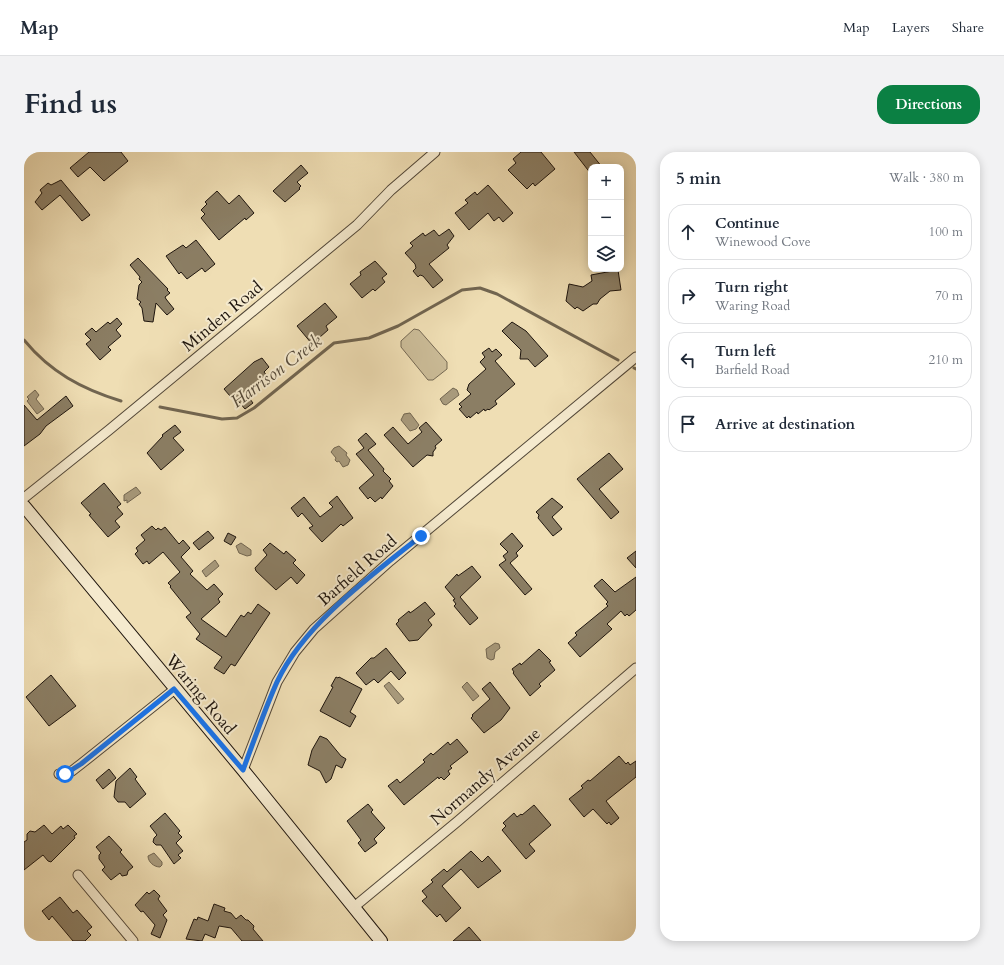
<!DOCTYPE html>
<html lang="en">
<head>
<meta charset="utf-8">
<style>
	body { margin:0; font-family:Cardo,serif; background:#f2f2f3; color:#1f2937 }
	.controls { position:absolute; right:12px; top:12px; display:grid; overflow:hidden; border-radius:8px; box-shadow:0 2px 10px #0003 }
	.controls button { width:36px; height:36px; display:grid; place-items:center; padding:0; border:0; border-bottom:1px solid #e0e1e3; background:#fff; color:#1f2937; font:20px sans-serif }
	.stop { position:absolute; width:12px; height:12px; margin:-9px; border:3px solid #1a73e8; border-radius:50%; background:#fff }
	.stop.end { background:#1a73e8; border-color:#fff; box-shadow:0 1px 4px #0008 }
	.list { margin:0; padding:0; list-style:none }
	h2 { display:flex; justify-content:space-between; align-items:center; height:52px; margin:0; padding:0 16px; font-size:17px }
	h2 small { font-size:13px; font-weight:400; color:#747a83 }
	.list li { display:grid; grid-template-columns:26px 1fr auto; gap:12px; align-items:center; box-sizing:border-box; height:56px; margin:0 8px 8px; padding:0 8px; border:1px solid #e0e1e3; border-radius:16px }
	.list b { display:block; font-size:15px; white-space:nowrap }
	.list p { margin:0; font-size:13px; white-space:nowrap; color:#747a83 }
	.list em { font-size:13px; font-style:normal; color:#747a83 }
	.icon { flex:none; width:22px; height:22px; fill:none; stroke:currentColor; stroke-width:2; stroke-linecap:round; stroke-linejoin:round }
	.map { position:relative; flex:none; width:612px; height:789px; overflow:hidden; border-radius:16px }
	header { display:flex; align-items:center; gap:24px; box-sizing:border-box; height:56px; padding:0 20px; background:#fff; border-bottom:1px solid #e0e1e3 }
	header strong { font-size:19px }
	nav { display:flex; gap:22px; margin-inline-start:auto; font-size:14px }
	.intro { display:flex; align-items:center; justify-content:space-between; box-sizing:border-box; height:96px; padding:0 24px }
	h1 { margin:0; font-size:28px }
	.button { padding:10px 18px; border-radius:16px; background:#0b8043; color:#fff; font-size:14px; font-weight:700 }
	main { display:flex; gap:24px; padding:0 24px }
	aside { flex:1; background:#fff; border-radius:16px; box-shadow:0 2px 10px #0003 }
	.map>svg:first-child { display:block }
	.green { fill:#cbbc98; stroke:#746853 }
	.water { fill:#a89a7c; stroke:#716550 }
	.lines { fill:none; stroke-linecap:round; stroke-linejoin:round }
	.stream { stroke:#716550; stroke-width:3 }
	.building { fill:#8b7e64; stroke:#1e150e }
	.minor-casing { stroke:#524738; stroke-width:11 }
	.secondary-casing { stroke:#1e150e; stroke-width:14 }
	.minor { stroke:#f5eace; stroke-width:9 }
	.secondary { stroke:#f5eace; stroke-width:12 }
	.route { stroke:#1a73e8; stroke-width:5 }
	.labels { text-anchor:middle; stroke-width:4; stroke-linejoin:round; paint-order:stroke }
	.street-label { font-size:17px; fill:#1e150e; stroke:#f5eace }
	.water-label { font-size:18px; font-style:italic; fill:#554a3a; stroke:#f5eace }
</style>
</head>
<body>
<header>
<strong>Map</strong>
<nav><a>Map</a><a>Layers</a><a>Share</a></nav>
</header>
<div class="intro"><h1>Find us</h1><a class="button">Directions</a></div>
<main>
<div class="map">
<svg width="612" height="789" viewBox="0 0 612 789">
	<rect width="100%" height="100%" fill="#efdeb4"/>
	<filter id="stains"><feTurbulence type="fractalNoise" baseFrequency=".005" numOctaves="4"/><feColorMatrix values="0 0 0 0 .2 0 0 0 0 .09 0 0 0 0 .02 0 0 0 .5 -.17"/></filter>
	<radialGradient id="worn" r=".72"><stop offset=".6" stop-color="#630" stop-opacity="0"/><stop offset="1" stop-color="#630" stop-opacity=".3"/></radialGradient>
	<polygon class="green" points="390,177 395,178 423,210 423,217 409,228 404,228 377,195 377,189"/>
	<g class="water">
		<polygon points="429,236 433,238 435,243 422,253 419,252 416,247"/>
		<polygon points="11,238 15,243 12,247 20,257 13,262 3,249 5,247 3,245"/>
		<polygon points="386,261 395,273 392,277 386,279 377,268 380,262"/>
		<polygon points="315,294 323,301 322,303 326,308 324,313 319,315 315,309 313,310 311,308 312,306 307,300 310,296"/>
		<polygon points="112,335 117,341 103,351 103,348 100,349 100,343"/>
		<polygon points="217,391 227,398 227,403 223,404 215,401 212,394"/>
		<polygon points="191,408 195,414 182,425 178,419"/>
		<polygon points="471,491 475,492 476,496 471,500 470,507 467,508 463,506 462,497"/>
		<polygon points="365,530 380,547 374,552 360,534"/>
		<polygon points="443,530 455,544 449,549 438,535"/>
		<path d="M130,701L138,710V713L136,715C130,715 124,710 124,704Z"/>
	</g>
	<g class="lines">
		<g class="stream">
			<path d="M0,188C26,220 58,237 97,249"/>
			<polyline points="610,216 612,217"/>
			<polyline points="136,255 198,267 213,266 230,256 310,191 345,186 374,174 438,138 456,136 473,142 594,208"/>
		</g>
	</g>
	<g class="building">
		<polygon points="65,0 97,0 104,9 80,29 66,15 54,25 46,16"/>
		<polygon points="497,0 517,0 531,17 511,34 509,31 503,37 484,18 492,11 489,7"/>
		<polygon points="550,0 566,0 578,15 567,15 567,22"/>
		<polygon points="277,13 284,21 273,30 277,34 275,36 276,37 261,50 249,39"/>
		<polygon points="37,28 66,63 58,69 36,43 18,58 11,50 18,41 16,38 24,31 27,33"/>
		<polygon points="464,33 489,61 479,70 475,65 470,69 464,61 445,78 431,61 444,51 441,48 451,40 453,43"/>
		<polygon points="193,39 205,52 215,43 230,61 222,68 221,66 195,88 177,66 181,62 177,58 183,52 181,50"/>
		<polygon points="425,77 430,84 423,93 425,96 405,112 419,128 409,136 399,124 396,123 394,125 389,119 392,116 391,112 381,101 389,94 386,91 399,81 401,84 410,78 415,84"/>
		<polygon points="172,88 191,112 181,120 178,116 163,127 157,120 155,122 142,104 159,93 162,96"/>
		<polygon points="114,106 144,137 143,138 146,141 141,145 142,147 150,157 143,163 132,151 129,170 120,169 118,156 115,152 117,150 113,147 115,133 118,130 115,127 116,125 106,113"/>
		<polygon points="351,109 363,122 358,126 361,130 351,139 349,137 338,146 326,132 337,123 336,120"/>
		<polygon points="594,118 597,138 586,139 576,147 573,152 569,152 559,159 553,155 551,157 542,149 545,132 559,135 568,129 567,123"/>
		<polygon points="301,151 313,165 302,174 304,178 288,192 273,174"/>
		<polygon points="93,166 98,172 92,178 97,184 84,195 87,198 76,208 62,192 67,188 61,182 68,176 72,180 84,170 86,172"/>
		<polygon points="488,170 502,179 524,204 511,215 504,207 496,207 497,198 478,179"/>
		<polygon points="465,196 468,200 472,197 478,203 471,209 491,232 471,249 473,252 465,258 464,257 461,259 460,257 454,262 453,260 446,266 445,264 443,266 435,257 438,255 435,252 447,242 443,238 445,232 462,217 456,210 461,205 458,201"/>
		<polygon points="238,206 245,215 240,220 243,224 222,242 229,251 221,257 208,242 206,244 200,237 230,210"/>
		<polygon points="42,244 49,254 22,274 16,282 0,294 0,253 13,268"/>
		<polygon points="402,270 418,288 411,294 412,296 409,300 409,304 403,303 389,315 360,283 369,275 384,292 398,280 395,276"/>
		<polygon points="151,273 157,280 149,286 160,298 137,318 123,301 139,284 138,283"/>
		<polygon points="342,281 352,292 344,298 360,317 359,319 367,327 365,329 369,334 358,347 357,345 351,350 346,345 344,347 335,336 350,323 332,302 340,296 334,288"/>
		<polygon points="585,301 599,317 575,337 595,360 587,367 553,327"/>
		<polygon points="80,331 97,352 93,355 99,362 91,369 96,375 84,385 65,363 67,362 57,351"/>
		<polygon points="313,344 329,366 319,374 317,372 298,390 285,376 289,374 278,361 274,365 267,356 280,345 296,365 309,355 305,351"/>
		<polygon points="528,346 539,355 528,365 538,377 529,384 514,366 515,363 512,360"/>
		<polygon points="128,374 132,378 134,376 137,378 141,375 155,392 159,388 166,396 157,405 169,419 166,422 183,438 190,432 199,442 194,447 196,450 177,467 202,485 217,463 220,465 224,460 227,462 234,452 246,461 211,514 207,512 200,522 190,516 198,505 172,487 176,482 162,465 167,461 146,435 147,434 144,431 156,420 139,400 125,412 123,409 119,412 111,402 114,399 112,396 121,388 117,383"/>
		<polygon points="184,379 190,386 175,398 169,391"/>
		<polygon points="204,381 212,385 207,393 200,389"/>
		<polygon points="488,381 499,394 492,401 494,404 486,411 508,437 501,443 475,413 482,408 479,404 484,400 476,392"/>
		<polygon points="246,391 260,402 262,399 272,408 269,411 281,423 273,432 267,425 252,438 232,419 231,416 243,403 239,398"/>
		<polygon points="612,399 612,416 603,406"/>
		<polygon points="448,414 457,425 436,445 454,466 446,473 430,454 432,452 429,448 431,447 421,435 433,422 434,424"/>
		<polygon points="612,425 612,458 605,464 603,462 601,464 597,459 583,472 588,477 556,505 544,491 553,483 551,481 584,454 582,452 584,450 570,434 578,427 591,440"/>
		<polygon points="401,450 411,462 404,468 408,473 394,488 385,489 372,472 375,469 374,468 385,459 386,461 389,459"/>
		<polygon points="362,496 382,521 375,528 367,519 354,531 350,527 342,533 332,521 347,506 350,506"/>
		<polygon points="515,497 527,509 525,510 531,518 515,532 517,534 506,544 489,521 490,520 488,517 496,511 497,513"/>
		<polygon points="27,523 52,554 25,574 2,545"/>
		<polygon points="312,525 314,526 315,525 338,537 326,560 332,564 326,575 296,559 309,535 307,534"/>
		<polygon points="466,530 486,556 477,568 460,581 447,566 449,564 448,563 466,547 458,537"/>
		<polygon points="296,584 303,587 317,604 322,607 318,616 312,613 307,627 302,631 296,619 284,613 288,598"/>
		<polygon points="433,587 444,600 426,614 428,616 424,619 426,622 420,628 417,625 415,627 414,625 380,653 364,634 373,627 376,631 401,610 399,608 407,601 409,603 424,590 426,593"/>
		<polygon points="595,604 602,612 604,610 606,613 612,609 612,625 582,649 595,666 587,673 585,670 583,672 569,657 560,665 545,647 559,636 557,634 564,628 566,629"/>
		<polygon points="106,616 113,625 111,627 122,642 106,656 101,650 94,650 90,645 92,629"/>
		<polygon points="85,617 92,626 79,637 72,628"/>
		<polygon points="344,652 349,658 347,660 361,676 350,687 353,691 341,700 334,691 337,688 323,669"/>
		<polygon points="510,653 527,673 505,692 511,699 502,707 478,678 482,674 479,671 490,661 493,665 497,662 498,663"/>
		<polygon points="141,661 156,679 154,681 158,685 152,691 159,699 154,703 157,706 150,712 137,693 132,693 129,690 130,686 133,683 126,674"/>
		<polygon points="20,673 28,682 37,674 39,677 44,673 53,682 50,684 51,686 27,710 24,709 19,703 0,718 0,690 3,688 3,682 6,679 11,680"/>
		<polygon points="85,684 98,698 96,700 109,715 104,719 103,723 98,724 96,721 87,728 78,718 81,715 75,707 75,703 77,701 72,695"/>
		<polygon points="447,699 458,710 464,704 477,719 454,736 437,717 418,734 437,756 422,770 416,762 413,765 398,749 403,745 398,739 409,730 407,728 420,717 423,720"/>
		<polygon points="130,738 136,744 134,747 143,759 139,763 143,768 136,786 127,782 131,773 119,759 117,760 111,753 123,740 125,742"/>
		<polygon points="36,745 49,761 53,758 68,775 63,779 67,783 61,789 49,789 28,764 25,768 18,759"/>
		<polygon points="190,752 201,756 200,759 207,761 212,767 217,763 222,768 224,768 230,774 229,777 239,789 218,789 207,776 195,774 191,786 181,782 178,789 162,787 170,767 173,768 174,765 184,769"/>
		<polygon points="445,775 457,789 429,789"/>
	</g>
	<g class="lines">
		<g class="minor-casing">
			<g id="minor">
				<polyline points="0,346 85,278 333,73 367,38 411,0"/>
				<polyline points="219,618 253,530 271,500 290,477 366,409 612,205"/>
				<polyline points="35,622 48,619 57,612 151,537"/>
				<polyline points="54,723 109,789"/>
				<polyline points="330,755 434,669 612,516"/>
			</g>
		</g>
		<g class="secondary-casing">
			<polyline id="secondary" points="0,354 219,618 357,789"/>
		</g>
		<use href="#minor" class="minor"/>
		<use href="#secondary" class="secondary"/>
	</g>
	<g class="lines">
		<path class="route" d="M41,622L57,612L150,537L219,618C230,589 240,559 253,530C280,472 348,423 397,384"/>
	</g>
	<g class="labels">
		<g class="street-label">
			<text transform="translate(198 164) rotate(-40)" y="6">Minden Road</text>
			<text transform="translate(333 418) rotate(-41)" y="6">Barfield Road</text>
			<text transform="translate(177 542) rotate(50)" y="6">Waring Road</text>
			<text transform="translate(461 624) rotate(-41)" y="6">Normandy Avenue</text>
		</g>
		<g class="water-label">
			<text transform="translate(252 219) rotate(-37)" y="6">Harrison Creek</text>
		</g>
	</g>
	<rect width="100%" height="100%" filter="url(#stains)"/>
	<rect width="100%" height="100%" fill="url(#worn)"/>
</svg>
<div class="controls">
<button>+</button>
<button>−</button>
<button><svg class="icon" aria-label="layers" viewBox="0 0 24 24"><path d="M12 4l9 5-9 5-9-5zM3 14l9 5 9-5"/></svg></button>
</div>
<div class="stop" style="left:41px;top:622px"></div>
<div class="stop end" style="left:397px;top:384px"></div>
</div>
<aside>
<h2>5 min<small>Walk · 380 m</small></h2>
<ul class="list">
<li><svg class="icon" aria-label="ahead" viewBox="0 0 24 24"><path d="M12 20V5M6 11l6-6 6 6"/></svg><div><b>Continue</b><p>Winewood Cove</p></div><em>100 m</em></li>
<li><svg class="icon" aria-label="right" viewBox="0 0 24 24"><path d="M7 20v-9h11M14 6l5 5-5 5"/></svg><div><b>Turn right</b><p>Waring Road</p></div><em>70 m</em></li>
<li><svg class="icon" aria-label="left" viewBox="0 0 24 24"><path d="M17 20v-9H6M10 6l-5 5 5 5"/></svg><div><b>Turn left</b><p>Barfield Road</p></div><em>210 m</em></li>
<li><svg class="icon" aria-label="arrive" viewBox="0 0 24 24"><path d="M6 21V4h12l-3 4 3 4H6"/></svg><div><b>Arrive at destination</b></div></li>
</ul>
</aside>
</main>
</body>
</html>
